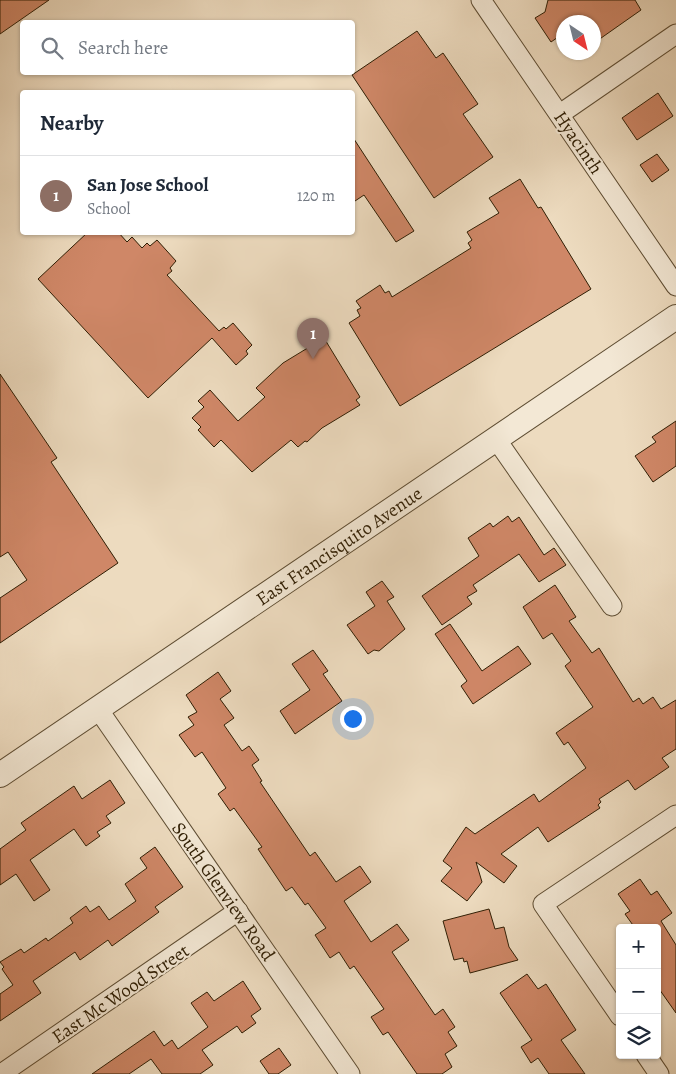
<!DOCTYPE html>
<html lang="en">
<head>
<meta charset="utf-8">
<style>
	body { margin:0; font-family:Alegreya,serif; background:#f6f6f7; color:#1f2937 }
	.controls { position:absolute; right:15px; bottom:15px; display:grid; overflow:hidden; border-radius:5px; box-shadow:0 1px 4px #0004 }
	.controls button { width:45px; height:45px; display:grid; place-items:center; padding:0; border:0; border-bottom:1px solid #e0e1e3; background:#fff; color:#1f2937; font:25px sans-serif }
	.compass { position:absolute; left:556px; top:15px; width:45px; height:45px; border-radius:50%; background:#fff; box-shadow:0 1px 4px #0004; rotate:145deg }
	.you { position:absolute; left:352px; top:718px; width:18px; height:18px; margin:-12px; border:4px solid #fff; border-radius:50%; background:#1a73e8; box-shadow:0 0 0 8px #1a73e833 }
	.badge { display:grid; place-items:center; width:32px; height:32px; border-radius:50%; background:#2563eb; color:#fff; font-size:16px; font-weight:700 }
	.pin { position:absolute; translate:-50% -41px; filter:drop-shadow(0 1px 2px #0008) }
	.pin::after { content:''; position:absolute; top:26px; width:18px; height:15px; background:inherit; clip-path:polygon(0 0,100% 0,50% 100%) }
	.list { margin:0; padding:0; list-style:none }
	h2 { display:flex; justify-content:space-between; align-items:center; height:65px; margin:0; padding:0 20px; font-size:21px }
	h2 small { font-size:16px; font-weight:400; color:#747a83 }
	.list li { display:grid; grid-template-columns:32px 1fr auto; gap:15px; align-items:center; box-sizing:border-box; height:80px; padding:0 20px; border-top:1px solid #e0e1e3 }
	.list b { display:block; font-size:19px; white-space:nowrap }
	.list p { margin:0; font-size:16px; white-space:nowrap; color:#747a83 }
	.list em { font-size:16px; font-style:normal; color:#747a83 }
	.icon { flex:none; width:28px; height:28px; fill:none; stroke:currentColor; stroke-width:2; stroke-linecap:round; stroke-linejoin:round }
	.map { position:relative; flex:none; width:676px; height:1074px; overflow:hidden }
	.search { position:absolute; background:#fff; box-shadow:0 1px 4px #0004; left:20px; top:20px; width:335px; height:55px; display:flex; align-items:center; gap:12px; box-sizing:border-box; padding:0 18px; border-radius:5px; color:#747a83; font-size:19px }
	.panel { position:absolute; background:#fff; box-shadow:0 1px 4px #0004; left:20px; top:90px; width:335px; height:145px; border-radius:5px }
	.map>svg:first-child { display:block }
	.building { fill:#cf8767; stroke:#2f1e04 }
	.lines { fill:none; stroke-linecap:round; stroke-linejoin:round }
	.minor-casing { stroke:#5e4d33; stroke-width:21 }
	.tertiary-casing { stroke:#5e4d33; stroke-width:26 }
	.minor { stroke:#f3e8d5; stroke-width:19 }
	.tertiary { stroke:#f3e8d5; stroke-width:24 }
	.labels { text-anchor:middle; stroke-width:4; stroke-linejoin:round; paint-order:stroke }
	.street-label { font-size:19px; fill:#2f1e04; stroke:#f3e8d5 }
</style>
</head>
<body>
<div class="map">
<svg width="676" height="1074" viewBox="0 0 676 1074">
	<rect width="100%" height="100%" fill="#eddbbf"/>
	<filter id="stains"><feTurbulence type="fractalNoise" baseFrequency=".004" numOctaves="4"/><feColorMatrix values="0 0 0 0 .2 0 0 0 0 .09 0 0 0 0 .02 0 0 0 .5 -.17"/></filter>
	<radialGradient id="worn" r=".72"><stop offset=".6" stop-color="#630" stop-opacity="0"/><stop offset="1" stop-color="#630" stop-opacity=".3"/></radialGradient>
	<g class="building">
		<polygon points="0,0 49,0 0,34"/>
		<polygon points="548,0 635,0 641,10 594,43 594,22 564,22 564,33 551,42 535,18 545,12"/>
		<polygon points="417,31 436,58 443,53 478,104 463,114 493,157 434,198 352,75"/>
		<polygon points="658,93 673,116 637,140 622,118"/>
		<polygon points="352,136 414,231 396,242 364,195 352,203"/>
		<polygon points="657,154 669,170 652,182 640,165"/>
		<polygon points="520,179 538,208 541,207 591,289 400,406 349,323 360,316 357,310 361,308 356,301 380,285 385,293 389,291 392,297 471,248 468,243 472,240 467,232 499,213 489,198"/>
		<polygon points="88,232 118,232 127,242 132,237 142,248 147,243 150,246 157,240 176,261 170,268 172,271 167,275 219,331 224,327 226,329 233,323 252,345 246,351 248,354 236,365 212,338 148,398 38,279"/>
		<polygon points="324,338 360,397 356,400 360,405 322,428 307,442 305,441 298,447 291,440 252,472 221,440 214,447 198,430 201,427 192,418 204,407 198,401 210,390 238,421 265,397 256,388 283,363"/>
		<polygon points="0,374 57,458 51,462 118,563 0,643 0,598 27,580 8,552 0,557"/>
		<polygon points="676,421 676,466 653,482 635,456 656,442 652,437"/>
		<polygon points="508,516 512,522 519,517 544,555 554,548 566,565 539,582 519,554 473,585 477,591 467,597 472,604 442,625 422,596 479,556 468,538 490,523 493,527"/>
		<polygon points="382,581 394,597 387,601 405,629 379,651 374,650 368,654 347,625 375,606 366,592"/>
		<polygon points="555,585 576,617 569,621 592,653 599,648 633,702 639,698 643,704 653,697 661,709 676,700 676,749 662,758 669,767 635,790 628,780 599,799 601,802 598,805 600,808 548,842 538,827 501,854 517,866 504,883 476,862 482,882 467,901 441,881 452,868 443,861 466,827 475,834 534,794 539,802 586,768 568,742 564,745 556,733 593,707 565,666 571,661 552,633 543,639 523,607"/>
		<polygon points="450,624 482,671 518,646 531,664 473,704 461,686 467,681 435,634"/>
		<polygon points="313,650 328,671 323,674 342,701 295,734 280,711 310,690 292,664"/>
		<polygon points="218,672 231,691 220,699 234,718 224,725 242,751 249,746 259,760 252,765 262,781 260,782 310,856 315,852 336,882 360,866 371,882 344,901 371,942 397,924 409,940 392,952 435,1015 443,1009 455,1027 448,1032 457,1046 445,1054 452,1067 442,1074 417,1074 388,1032 383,1035 371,1017 384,1009 354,966 350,969 339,952 330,958 315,935 326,928 308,903 305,905 292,887 286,891 258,849 262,847 234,808 230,811 218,794 226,788 202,752 195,757 179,735 194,725 188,717 197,712 186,695"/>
		<polygon points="110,780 125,803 106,816 111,823 97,832 100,836 86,846 74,829 30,860 50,890 34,901 16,874 0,885 0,849 26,830 21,823 74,786 82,799"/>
		<polygon points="155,847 183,887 155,907 159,912 112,946 108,940 80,960 75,952 33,981 41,993 0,1021 0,994 13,985 2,969 4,967 0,962 21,949 24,953 46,938 48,941 73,923 70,918 86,906 90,912 99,906 109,920 136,901 125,884 147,868 140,858"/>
		<polygon points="640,879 651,895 657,891 672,913 661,921 676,945 676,1013 657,986 657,928 635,928 625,914 630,911 618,894"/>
		<polygon points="489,909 495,929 504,927 509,947 518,960 470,973 467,961 464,962 463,958 454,960 443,921"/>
		<polygon points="527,974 538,989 546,984 576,1030 561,1040 585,1074 549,1074 538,1058 531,1063 521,1047 532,1040 500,993"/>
		<polygon points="243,981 261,1009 251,1016 256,1023 242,1033 237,1026 202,1050 213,1065 200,1074 162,1074 151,1059 129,1074 92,1074 154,1031 164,1046 172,1040 178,1049 208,1027 191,1003 207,992 214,1001"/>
		<polygon points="279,1048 291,1065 278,1074 269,1074 260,1061"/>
	</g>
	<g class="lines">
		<g class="minor-casing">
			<g id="minor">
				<polyline points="481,0 676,286"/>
				<polyline points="560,114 676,34"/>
				<polyline points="496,439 612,606"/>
				<polyline points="98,709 350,1074"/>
				<polyline points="620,1016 543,904 676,815"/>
				<polyline points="646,1055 659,1074"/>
				<polyline points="1,1074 238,911"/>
			</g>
		</g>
		<g class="tertiary-casing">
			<g id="tertiary">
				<path id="s1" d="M0,775L676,317"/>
			</g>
		</g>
		<use href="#minor" class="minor"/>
		<use href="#tertiary" class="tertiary"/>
	</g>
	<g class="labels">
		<g class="street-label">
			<text transform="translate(579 142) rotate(56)" y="7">Hyacinth</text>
			<text dy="7" stroke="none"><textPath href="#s1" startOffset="409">East Francisquito Avenue</textPath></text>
			<text transform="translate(224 891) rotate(55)" y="7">South Glenview Road</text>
			<text transform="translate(120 993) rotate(-34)" y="7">East Mc Wood Street</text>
		</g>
	</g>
	<rect width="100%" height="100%" filter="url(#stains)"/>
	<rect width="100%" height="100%" fill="url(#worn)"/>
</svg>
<div class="controls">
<button>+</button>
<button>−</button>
<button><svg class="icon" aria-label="layers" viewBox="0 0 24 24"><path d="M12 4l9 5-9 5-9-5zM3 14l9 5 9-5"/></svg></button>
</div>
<svg class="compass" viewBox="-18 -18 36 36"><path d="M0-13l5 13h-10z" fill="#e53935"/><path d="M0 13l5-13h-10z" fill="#747a83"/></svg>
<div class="you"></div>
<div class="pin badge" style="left:313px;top:359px;background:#8d6e63">1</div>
<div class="search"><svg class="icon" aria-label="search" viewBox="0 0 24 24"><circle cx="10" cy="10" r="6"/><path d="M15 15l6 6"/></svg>Search here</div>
<section class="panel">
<h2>Nearby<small></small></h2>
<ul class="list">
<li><span class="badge" style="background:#8d6e63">1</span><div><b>San Jose School</b><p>School</p></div><em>120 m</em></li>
</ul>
</section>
</div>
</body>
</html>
